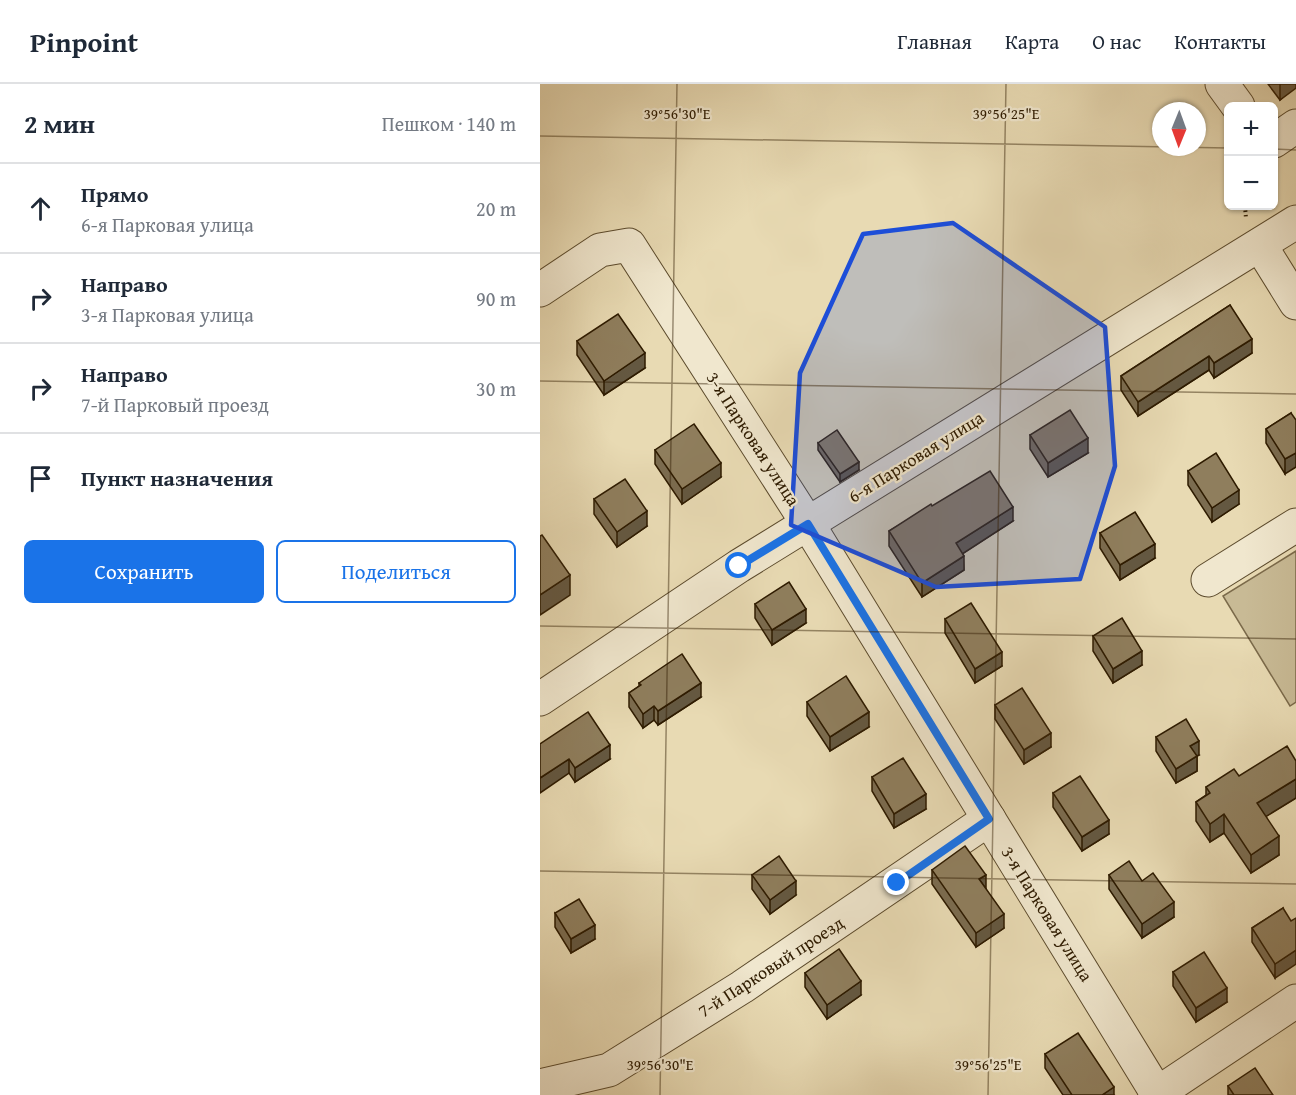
<!DOCTYPE html>
<html lang="ru">
<head>
<meta charset="utf-8">
<style>
	body { margin:0; font-family:"Gentium Book Plus",serif; background:#f6f6f7; color:#1f2937 }
	.controls { position:absolute; right:18px; top:18px; display:grid; overflow:hidden; border-radius:9px; box-shadow:0 2px 4px #0004 }
	.controls button { width:54px; height:54px; display:grid; place-items:center; padding:0; border:0; border-bottom:2px solid #e0e1e3; background:#fff; color:#1f2937; font:30px sans-serif }
	.compass { position:absolute; left:612px; top:18px; width:54px; height:54px; border-radius:50%; background:#fff; box-shadow:0 2px 4px #0004; rotate:181deg }
	.stop { position:absolute; width:18px; height:18px; margin:-14px; border:4px solid #1a73e8; border-radius:50%; background:#fff }
	.stop.end { background:#1a73e8; border-color:#fff; box-shadow:0 2px 6px #0008 }
	.list { margin:0; padding:0; list-style:none }
	h2 { display:flex; justify-content:space-between; align-items:center; height:78px; margin:0; padding:0 24px; font-size:26px }
	h2 small { font-size:20px; font-weight:400; color:#747a83 }
	.list li { display:grid; grid-template-columns:39px 1fr auto; gap:18px; align-items:center; box-sizing:border-box; height:90px; padding:0 24px; border-top:2px solid #e0e1e3 }
	.list b { display:block; font-size:22px; white-space:nowrap }
	.list p { margin:0; font-size:20px; white-space:nowrap; color:#747a83 }
	.list em { font-size:20px; font-style:normal; color:#747a83 }
	.actions { display:flex; gap:12px; padding:18px 24px }
	.actions a { flex:1; padding:14px 0; border:2px solid #1a73e8; border-radius:9px; text-align:center; font-size:21px; color:#1a73e8 }
	.actions .main { background:#1a73e8; color:#fff }
	.icon { flex:none; width:33px; height:33px; fill:none; stroke:currentColor; stroke-width:2; stroke-linecap:round; stroke-linejoin:round }
	.map { position:relative; flex:none; width:756px; height:1011px; overflow:hidden }
	header { display:flex; align-items:center; gap:36px; box-sizing:border-box; height:84px; padding:0 30px; background:#fff; border-bottom:2px solid #e0e1e3 }
	header strong { font-size:28px }
	nav { display:flex; gap:33px; margin-inline-start:auto; font-size:21px }
	main { display:flex }
	aside { flex:1; background:#fff }
	.map>svg:first-child { display:block }
	.green { fill:#c8ba95; stroke:#7b6a4a; stroke-width:1.5 }
	.lines { fill:none; stroke-linecap:round; stroke-linejoin:round }
	.minor-casing { stroke:#5c4b2d; stroke-width:35 }
	.path { stroke:#2e1b00; stroke-width:4; stroke-dasharray:1.5 3; stroke-linecap:butt }
	.minor { stroke:#f0e7ce; stroke-width:33 }
	.wall { fill:#7b6c50; stroke:#2e1b00; stroke-width:1.5 }
	.shaded-wall { fill:#645841; stroke:#2e1b00; stroke-width:1.5 }
	.building { fill:#8f7e5d; stroke:#2e1b00; stroke-width:1.5 }
	.route { stroke:#1a73e8; stroke-width:8 }
	.marked { fill:#1d4ed8; fill-opacity:0.2; stroke:#1d4ed8; stroke-width:4.5; stroke-linejoin:round }
	.ticks { fill:none; stroke:#2e1b00; stroke-width:1.5; stroke-opacity:0.45 }
	.labels { text-anchor:middle; stroke-width:4.5; stroke-linejoin:round; paint-order:stroke }
	.street-label { font-size:18px; fill:#2e1b00; stroke:#f0e7ce }
	.ticks-label { font-size:15px; text-anchor:middle; fill:#2e1b00; stroke:#f0e7ce; stroke-width:4.5; stroke-linejoin:round; paint-order:stroke }
</style>
</head>
<body>
<header>
<strong>Pinpoint</strong>
<nav><a>Главная</a><a>Карта</a><a>О нас</a><a>Контакты</a></nav>
</header>
<main>
<aside>
<h2>2 мин<small>Пешком · 140 m</small></h2>
<ul class="list">
<li><svg class="icon" aria-label="ahead" viewBox="0 0 24 24"><path d="M12 20V5M6 11l6-6 6 6"/></svg><div><b>Прямо</b><p>6-я Парковая улица</p></div><em>20 m</em></li>
<li><svg class="icon" aria-label="right" viewBox="0 0 24 24"><path d="M7 20v-9h11M14 6l5 5-5 5"/></svg><div><b>Направо</b><p>3-я Парковая улица</p></div><em>90 m</em></li>
<li><svg class="icon" aria-label="right" viewBox="0 0 24 24"><path d="M7 20v-9h11M14 6l5 5-5 5"/></svg><div><b>Направо</b><p>7-й Парковый проезд</p></div><em>30 m</em></li>
<li><svg class="icon" aria-label="arrive" viewBox="0 0 24 24"><path d="M6 21V4h12l-3 4 3 4H6"/></svg><div><b>Пункт назначения</b></div></li>
</ul>
<div class="actions"><a class="main">Сохранить</a><a>Поделиться</a></div>
</aside>
<div class="map">
<svg width="756" height="1011" viewBox="0 0 756 1011">
	<rect width="100%" height="100%" fill="#e8dab3"/>
	<filter id="stains"><feTurbulence type="fractalNoise" baseFrequency=".00333" numOctaves="4"/><feColorMatrix values="0 0 0 0 .2 0 0 0 0 .09 0 0 0 0 .02 0 0 0 .5 -.17"/></filter>
	<radialGradient id="worn" r=".72"><stop offset=".6" stop-color="#630" stop-opacity="0"/><stop offset="1" stop-color="#630" stop-opacity=".3"/></radialGradient>
	<polygon class="green" points="756,467 756,618 750,622 683,512"/>
	<g class="lines">
		<g class="minor-casing">
			<g id="minor">
				<polyline points="682,0 698,22"/>
				<polyline points="734,57 756,42"/>
				<polyline points="720,161 756,219"/>
				<polyline points="0,206 60,166 89,161 268,440 618,1011"/>
				<polyline points="668,496 756,441"/>
				<polyline points="0,615 199,482 756,138"/>
				<polyline points="0,1002 69,986 202,903 449,735"/>
				<polyline points="615,1011 756,917"/>
			</g>
		</g>
		<polyline class="path" points="705,122 706,135"/>
		<use href="#minor" class="minor"/>
	</g>
	<g class="wall">
		<polygon points="728,0 756,0 740,16"/>
		<polygon points="690,221 712,269 674,294 669,286 598,332 581,306 581,292"/>
		<polygon points="37,257 105,284 64,311 37,271"/>
		<polygon points="751,329 745,390 726,359 726,345"/>
		<polygon points="490,351 548,369 508,393 490,365"/>
		<polygon points="278,359 319,386 300,398 278,366"/>
		<polygon points="115,366 181,393 142,420 115,380"/>
		<polygon points="648,387 699,420 672,438 648,401"/>
		<polygon points="54,415 107,442 77,463 54,430"/>
		<polygon points="392,422 473,437 423,469 424,486 382,513 349,462 349,447"/>
		<polygon points="560,449 615,474 580,496 560,464"/>
		<polygon points="215,520 266,539 232,561 215,534"/>
		<polygon points="405,535 462,582 435,599 405,549"/>
		<polygon points="553,552 602,581 573,599 553,567"/>
		<polygon points="99,599 161,613 118,641 114,636 103,644 89,623 89,609 99,602"/>
		<polygon points="267,618 329,643 290,667 267,632"/>
		<polygon points="455,621 511,663 484,680 455,635"/>
		<polygon points="616,653 659,671 657,672 657,687 636,699 616,667"/>
		<polygon points="0,660 70,675 35,698 29,689"/>
		<polygon points="699,692 756,714 726,732 739,771 711,789 684,749 670,758 656,737 656,718 666,711 666,703"/>
		<polygon points="332,693 386,725 354,744 332,707"/>
		<polygon points="513,709 569,750 542,767 513,723"/>
		<polygon points="392,786 446,805 464,844 436,863 392,800"/>
		<polygon points="212,791 256,811 230,830 212,805"/>
		<polygon points="569,791 602,797 634,833 602,854 569,805"/>
		<polygon points="743,824 735,894 712,858 712,844"/>
		<polygon points="15,829 55,855 31,869 15,843"/>
		<polygon points="633,888 687,918 656,938 633,902"/>
		<polygon points="265,889 321,911 287,935 265,903"/>
		<polygon points="505,970 574,1011 523,1011 505,984"/>
		<polygon points="688,1002 733,1011 688,1011"/>
	</g>
	<g class="shaded-wall">
		<polygon points="740,0 756,0 756,4 740,16"/>
		<polygon points="712,255 712,269 674,294 674,279"/>
		<polygon points="105,269 105,284 64,311 64,297"/>
		<polygon points="669,272 669,286 598,332 598,318"/>
		<polygon points="548,354 548,369 508,393 508,379"/>
		<polygon points="756,369 756,383 745,390 745,375"/>
		<polygon points="319,378 319,386 300,398 300,390"/>
		<polygon points="181,379 181,393 142,420 142,405"/>
		<polygon points="699,406 699,420 672,438 672,424"/>
		<polygon points="473,423 473,437 416,474 416,459"/>
		<polygon points="107,427 107,442 77,463 77,448"/>
		<polygon points="615,460 615,474 580,496 580,481"/>
		<polygon points="424,472 424,486 382,513 382,499"/>
		<polygon points="30,491 30,511 0,531 0,511"/>
		<polygon points="266,525 266,539 232,561 232,546"/>
		<polygon points="602,567 602,581 573,599 573,585"/>
		<polygon points="462,568 462,582 435,599 435,585"/>
		<polygon points="161,599 161,613 118,641 118,627"/>
		<polygon points="114,622 114,636 103,644 103,630"/>
		<polygon points="329,628 329,643 290,667 290,653"/>
		<polygon points="511,649 511,663 484,680 484,666"/>
		<polygon points="659,657 659,671 650,676 650,662"/>
		<polygon points="70,661 70,675 35,698 35,684"/>
		<polygon points="657,672 657,687 636,699 636,685"/>
		<polygon points="29,675 29,689 0,709 0,694"/>
		<polygon points="756,695 756,714 717,738 717,719"/>
		<polygon points="386,710 386,725 354,744 354,730"/>
		<polygon points="684,730 684,749 670,758 670,740"/>
		<polygon points="569,736 569,750 542,767 542,753"/>
		<polygon points="739,752 739,771 711,789 711,771"/>
		<polygon points="446,791 446,805 439,795"/>
		<polygon points="256,797 256,811 230,830 230,816"/>
		<polygon points="634,818 634,833 602,854 602,840"/>
		<polygon points="464,830 464,844 436,863 436,849"/>
		<polygon points="55,841 55,855 31,869 31,855"/>
		<polygon points="756,866 756,880 735,894 735,880"/>
		<polygon points="321,897 321,911 287,935 287,921"/>
		<polygon points="687,904 687,918 656,938 656,924"/>
		<polygon points="574,1003 574,1011 562,1011"/>
	</g>
	<g class="building">
		<polygon points="690,221 712,255 674,279 669,272 598,318 581,292"/>
		<polygon points="78,230 105,269 64,297 37,257"/>
		<polygon points="530,326 548,354 508,379 490,351"/>
		<polygon points="751,329 756,336 756,369 745,375 726,345"/>
		<polygon points="154,340 181,379 142,405 115,366"/>
		<polygon points="297,346 319,378 300,390 278,359"/>
		<polygon points="676,369 699,406 672,424 648,387"/>
		<polygon points="450,387 473,423 416,459 424,472 382,499 349,447 391,420 392,422"/>
		<polygon points="85,395 107,427 77,448 54,415"/>
		<polygon points="595,428 615,460 580,481 560,449"/>
		<polygon points="2,451 30,491 0,511 0,452"/>
		<polygon points="249,498 266,525 232,546 215,520"/>
		<polygon points="431,519 462,568 435,585 405,535"/>
		<polygon points="582,534 602,567 573,585 553,552"/>
		<polygon points="142,570 161,599 118,627 114,622 103,630 89,609 101,601 99,599"/>
		<polygon points="306,592 329,628 290,653 267,618"/>
		<polygon points="482,604 511,649 484,666 455,621"/>
		<polygon points="48,628 70,661 35,684 29,675 0,694 0,660"/>
		<polygon points="646,635 659,657 650,662 657,672 636,685 616,653"/>
		<polygon points="747,662 756,677 756,695 717,719 739,752 711,771 684,730 670,740 656,718 670,709 666,703 694,685 699,692"/>
		<polygon points="363,674 386,710 354,730 332,693"/>
		<polygon points="540,692 569,736 542,753 513,709"/>
		<polygon points="425,762 446,791 439,795 464,830 436,849 392,786"/>
		<polygon points="239,772 256,797 230,816 212,791"/>
		<polygon points="589,777 602,797 613,789 634,818 602,840 569,791"/>
		<polygon points="39,815 55,841 31,855 15,829"/>
		<polygon points="743,824 751,837 756,834 756,866 735,880 712,844"/>
		<polygon points="299,865 321,897 287,921 265,889"/>
		<polygon points="664,868 687,904 656,924 633,888"/>
		<polygon points="538,949 574,1003 562,1011 532,1011 505,970"/>
		<polygon points="715,984 733,1011 694,1011 688,1002"/>
	</g>
	<g class="lines">
		<polyline class="route" points="199,482 268,440 449,735 357,799"/>
	</g>
	<path class="marked" d="M413,139L565,243L575,382L540,495L396,503L251,441L260,289L323,150Z"/>
	<path class="ticks" d="M0,52L688,64M734,65L756,66M0,297L756,310M0,542L756,555M0,787L756,800M120,1011L137,0M448,1011L466,0"/>
	<g class="labels">
		<g class="street-label">
			<text transform="translate(213 355) rotate(57)" y="6">3-я Парковая улица</text>
			<text transform="translate(376 373) rotate(-32)" y="6">6-я Парковая улица</text>
			<text transform="translate(507 830) rotate(58)" y="6">3-я Парковая улица</text>
			<text transform="translate(231 883) rotate(-33)" y="6">7-й Парковый проезд</text>
		</g>
	</g>
	<g class="ticks-label">
		<text x="137" y="35">39°56'30"E</text>
		<text x="466" y="35">39°56'25"E</text>
		<text x="120" y="986">39°56'30"E</text>
		<text x="448" y="986">39°56'25"E</text>
	</g>
	<rect width="100%" height="100%" filter="url(#stains)"/>
	<rect width="100%" height="100%" fill="url(#worn)"/>
</svg>
<div class="controls">
<button>+</button>
<button>−</button>
</div>
<svg class="compass" viewBox="-18 -18 36 36"><path d="M0-13l5 13h-10z" fill="#e53935"/><path d="M0 13l5-13h-10z" fill="#747a83"/></svg>
<div class="stop" style="left:199px;top:482px"></div>
<div class="stop end" style="left:357px;top:799px"></div>
</div>
</main>
</body>
</html>
